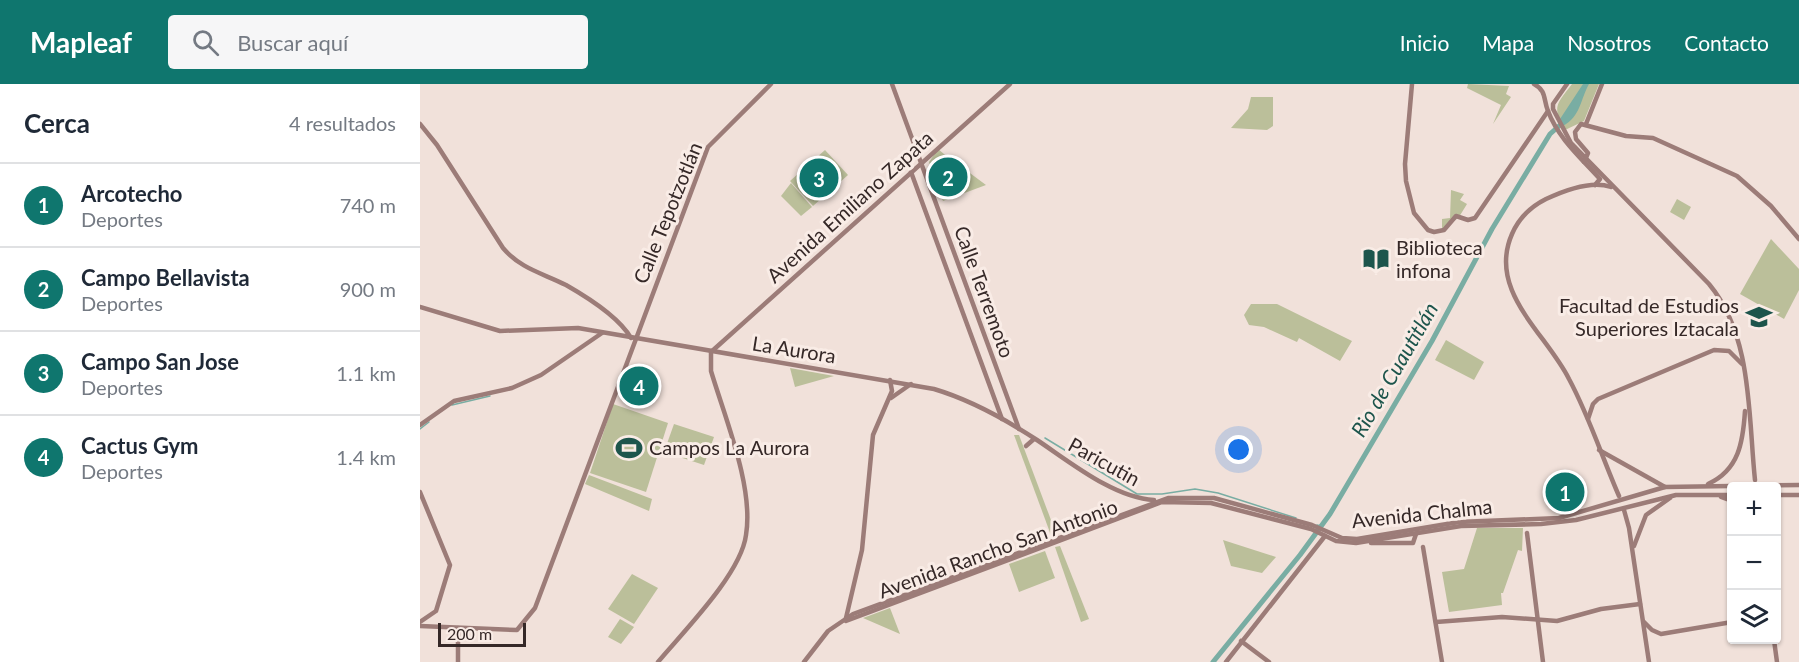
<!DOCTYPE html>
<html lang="es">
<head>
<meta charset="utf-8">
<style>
	body { margin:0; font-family:Lato,sans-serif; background:#f6f6f7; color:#1f2937 }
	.controls { position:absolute; right:18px; bottom:18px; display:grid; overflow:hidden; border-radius:6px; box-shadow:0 2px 4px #0004 }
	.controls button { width:54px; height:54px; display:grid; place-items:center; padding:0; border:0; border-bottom:2px solid #e0e1e3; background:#fff; color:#1f2937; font:30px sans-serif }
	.scale { position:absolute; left:18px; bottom:15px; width:88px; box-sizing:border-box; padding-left:6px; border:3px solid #352827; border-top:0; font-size:16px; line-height:21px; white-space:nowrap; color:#352827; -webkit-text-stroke:4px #f9ece6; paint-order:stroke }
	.you { position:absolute; left:819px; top:366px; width:21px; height:21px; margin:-15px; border:4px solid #fff; border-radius:50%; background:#1a73e8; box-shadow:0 0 0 9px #1a73e833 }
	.badge { display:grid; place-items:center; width:39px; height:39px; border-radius:50%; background:#0f766e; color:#fff; font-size:20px; font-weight:700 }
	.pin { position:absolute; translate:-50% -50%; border:3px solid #fff; box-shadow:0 2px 6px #0006 }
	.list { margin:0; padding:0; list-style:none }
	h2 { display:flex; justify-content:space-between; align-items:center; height:78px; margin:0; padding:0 24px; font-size:26px }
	h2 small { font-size:20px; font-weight:400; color:#747a83 }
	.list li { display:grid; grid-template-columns:39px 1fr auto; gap:18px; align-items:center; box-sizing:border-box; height:84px; padding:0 24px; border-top:2px solid #e0e1e3 }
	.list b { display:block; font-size:22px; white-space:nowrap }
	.list p { margin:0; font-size:20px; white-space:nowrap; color:#747a83 }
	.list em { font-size:20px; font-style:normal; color:#747a83 }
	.icon { flex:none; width:33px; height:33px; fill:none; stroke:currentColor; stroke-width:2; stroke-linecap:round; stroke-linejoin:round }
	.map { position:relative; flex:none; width:1379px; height:578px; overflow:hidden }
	header { display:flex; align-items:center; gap:36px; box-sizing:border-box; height:84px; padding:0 30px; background:#0f766e; color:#fff }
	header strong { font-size:28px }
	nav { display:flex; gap:33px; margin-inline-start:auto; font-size:21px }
	.search { width:420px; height:54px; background:#f6f6f7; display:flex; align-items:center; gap:15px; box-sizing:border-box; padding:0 21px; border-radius:6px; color:#747a83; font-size:22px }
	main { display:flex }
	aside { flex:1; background:#fff }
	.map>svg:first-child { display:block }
	.green { fill:#bbbf9a }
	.water { fill:#79ada3 }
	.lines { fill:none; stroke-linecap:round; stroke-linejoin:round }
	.stream { stroke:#79ada3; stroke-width:1.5 }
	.river { stroke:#79ada3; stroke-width:5 }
	.secondary { stroke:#9c7c78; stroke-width:4.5 }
	.labels { text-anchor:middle; stroke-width:6; stroke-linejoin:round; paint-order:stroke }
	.street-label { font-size:20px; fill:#352827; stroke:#f9ece6 }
	.poi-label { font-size:20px; fill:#352827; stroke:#f9ece6; text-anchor:start }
	.water-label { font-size:21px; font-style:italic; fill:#1d554c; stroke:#f9ece6 }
</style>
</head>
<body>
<header>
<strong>Mapleaf</strong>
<div class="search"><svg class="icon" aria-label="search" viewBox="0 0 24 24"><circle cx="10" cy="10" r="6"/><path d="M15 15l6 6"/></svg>Buscar aquí</div>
<nav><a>Inicio</a><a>Mapa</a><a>Nosotros</a><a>Contacto</a></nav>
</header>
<main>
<aside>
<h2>Cerca<small>4 resultados</small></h2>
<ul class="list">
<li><span class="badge">1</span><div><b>Arcotecho</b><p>Deportes</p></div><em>740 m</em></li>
<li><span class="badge">2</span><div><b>Campo Bellavista</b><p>Deportes</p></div><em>900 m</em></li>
<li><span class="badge">3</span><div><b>Campo San Jose</b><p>Deportes</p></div><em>1.1 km</em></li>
<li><span class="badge">4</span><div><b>Cactus Gym</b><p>Deportes</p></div><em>1.4 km</em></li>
</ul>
</aside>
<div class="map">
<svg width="1379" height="578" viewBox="0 0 1379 578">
	<rect width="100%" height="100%" fill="#f1e1da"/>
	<g class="green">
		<polygon points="1048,0 1089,2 1086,10 1091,13 1073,40 1081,21 1047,4"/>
		<path d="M1152,0H1179L1164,37L1145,46C1132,22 1136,21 1152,0Z"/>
		<polygon points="831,13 853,13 853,42 847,46 811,44 828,25"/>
		<polygon points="518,65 530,75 538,73 535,78 566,101 523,117 509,78"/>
		<polygon points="405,66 428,91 393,122 370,97"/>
		<polygon points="371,99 392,123 381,132 361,112"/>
		<polygon points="1031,106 1044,110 1040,116 1047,120 1039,133 1022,147 1022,135 1030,134"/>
		<polygon points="1257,115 1271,123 1264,136 1250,128"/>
		<polygon points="1351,155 1379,185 1379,206 1364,235 1320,210"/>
		<polygon points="831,220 857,220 932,257 920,277 879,254 877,258 844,243 829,241 824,231"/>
		<polygon points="1026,256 1064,278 1054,296 1015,276"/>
		<polygon points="370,284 414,292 375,303"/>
		<polygon points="193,320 248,339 226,408 170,389"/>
		<polygon points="254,340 294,353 284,381 244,368"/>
		<polygon points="594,351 599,351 637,452 632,454"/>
		<polygon points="169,391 232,415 229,427 165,400"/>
		<polygon points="1134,401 1157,402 1157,415 1133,414"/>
		<polygon points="1057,444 1103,444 1102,467 1098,466 1083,509 1081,509 1082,521 1029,528 1022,488 1044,485"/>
		<polygon points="803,456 856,473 842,489 811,482"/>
		<polygon points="640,462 669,535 661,538 635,463"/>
		<polygon points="625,467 635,494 599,508 589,480"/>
		<polygon points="212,490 238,504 214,540 188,525"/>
		<polygon points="470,524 480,550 443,534"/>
		<polygon points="200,535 214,543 201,560 188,553"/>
	</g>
	<path class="water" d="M1163,0H1169C1160,16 1161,32 1143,42L1140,35Z"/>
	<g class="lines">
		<g class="stream">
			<polyline points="32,321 70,312"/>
			<polyline points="0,345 9,338"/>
			<polyline points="625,354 717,410 742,410 775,405 798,409 876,434"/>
			<polyline points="897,441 901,442"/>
		</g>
		<polyline class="river" points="793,578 880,471 910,430 1012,257 1072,145 1130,50 1139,42"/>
		<g class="secondary">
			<polyline points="472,0 599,345"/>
			<polyline points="992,0 985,80 986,97 994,129 1008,146 1014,148 1024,146 1036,132 1048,136 1055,134 1128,27"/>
			<path d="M1114,0C1127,7 1123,15 1128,27C1138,54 1161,74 1180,95L1175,101"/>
			<path d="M1147,0L1133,20V25L1151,59L1289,200C1333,253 1328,331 1335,396"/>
			<path d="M0,40L17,61L83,164C101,185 122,189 146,201C167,213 199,233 211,254"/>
			<polyline points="1166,40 1182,0"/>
			<polyline points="1164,78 1168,69 1156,55 1155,48 1161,40 1206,52 1233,54 1317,92 1351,122 1379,155"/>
			<polyline points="491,88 582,335"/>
			<path d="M1191,103C1172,96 1143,107 1126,115C1110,123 1099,134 1092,150C1067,207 1126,249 1149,295C1169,332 1182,373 1199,412"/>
			<path d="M0,223L80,247L158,244L514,305C551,316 585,335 617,356C650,378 694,414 734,416"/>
			<polyline points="471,314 491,300"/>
			<polyline points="1168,335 1173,320 1178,315 1294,266 1309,267 1322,280"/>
			<polyline points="0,341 34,317 92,304 121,291 182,249"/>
			<polyline points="606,362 614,355"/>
			<polyline points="1179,366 1245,403"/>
			<path d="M1288,400C1319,386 1323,358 1325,327"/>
			<polyline points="0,408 30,481 16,527 0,538"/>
			<polyline points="1356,411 1379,411"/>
			<polyline points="1301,413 1312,417"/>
			<polyline points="1204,426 1209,444 1229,578"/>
			<polyline points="1107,449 1123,578"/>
			<polyline points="951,459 993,459 996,450"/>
			<polyline points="1214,462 1226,431 1250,414"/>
			<polyline points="1003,463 1022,578"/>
			<polyline points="426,534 442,466 453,351 472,307 470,296"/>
			<polyline points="426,537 742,418 791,419 891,445 916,457 936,459 1041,442 1121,440 1156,436 1256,411 1312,411"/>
			<polyline points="1016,538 1082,533 1137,537 1181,525 1220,520"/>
			<polyline points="1224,538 1232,546 1241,550 1312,538"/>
			<polyline points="0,542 97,546 115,524 288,63 351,0"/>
			<polyline points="38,544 38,578"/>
			<polyline points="1354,556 1357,578"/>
			<polyline points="821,557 849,578"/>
			<path d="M238,578C263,548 321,490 326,451C334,403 305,334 291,287V268L590,0"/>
			<polyline points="384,578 408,547 433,530 748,414 794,414 892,441 922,454 937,455 1039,438 1139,434 1245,403 1379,401"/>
			<polyline points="806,578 905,452"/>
		</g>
	</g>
	<defs>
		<g id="library-bare" transform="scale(2.07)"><path d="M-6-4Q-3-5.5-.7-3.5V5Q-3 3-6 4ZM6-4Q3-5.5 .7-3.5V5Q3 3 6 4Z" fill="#1d554c" stroke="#f9ece6" stroke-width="2.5" paint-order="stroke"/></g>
		<g id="university-bare" transform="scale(2.07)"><path d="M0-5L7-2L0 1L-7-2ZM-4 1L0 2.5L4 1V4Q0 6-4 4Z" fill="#1d554c" stroke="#f9ece6" stroke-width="2.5" paint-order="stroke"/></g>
		<g id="stadium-bare" transform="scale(2.07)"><path d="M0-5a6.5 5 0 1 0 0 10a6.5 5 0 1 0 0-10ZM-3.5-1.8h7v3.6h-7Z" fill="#1d554c" stroke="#f9ece6" stroke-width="2.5" paint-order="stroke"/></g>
	</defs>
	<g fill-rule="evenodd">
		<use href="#library-bare" x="956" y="175"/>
		<use href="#university-bare" x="1339" y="233"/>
		<use href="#stadium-bare" x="209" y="364"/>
	</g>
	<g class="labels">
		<g class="street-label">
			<text transform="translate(430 123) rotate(-42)" y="7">Avenida Emiliano Zapata</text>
			<text transform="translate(248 129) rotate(-68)" y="7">Calle Tepotzotlán</text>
			<text transform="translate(564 208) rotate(70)" y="7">Calle Terremoto</text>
			<text transform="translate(374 266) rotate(9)" y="7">La Aurora</text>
			<text transform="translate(684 378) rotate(29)" y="7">Paricutin</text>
			<text transform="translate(1002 430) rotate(-6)" y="7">Avenida Chalma</text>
			<text transform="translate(578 465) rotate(-20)" y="7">Avenida Rancho San Antonio</text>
		</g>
		<g class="poi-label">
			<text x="976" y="171">Biblioteca<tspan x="976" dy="23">infona</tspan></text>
			<text x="1319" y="229" text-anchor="end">Facultad de Estudios<tspan x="1319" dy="23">Superiores Iztacala</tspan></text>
			<text x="229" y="371">Campos La Aurora</text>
		</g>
		<g class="water-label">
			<text transform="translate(975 286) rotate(-60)" y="7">Rio de Cuautitlán</text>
		</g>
	</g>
</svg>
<div class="controls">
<button>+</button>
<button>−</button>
<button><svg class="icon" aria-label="layers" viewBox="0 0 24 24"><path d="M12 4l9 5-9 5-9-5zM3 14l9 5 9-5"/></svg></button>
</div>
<div class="scale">200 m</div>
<div class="you"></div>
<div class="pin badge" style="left:1145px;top:408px">1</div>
<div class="pin badge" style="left:528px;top:93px">2</div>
<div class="pin badge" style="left:399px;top:94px">3</div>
<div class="pin badge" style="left:219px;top:302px">4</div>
</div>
</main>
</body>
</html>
